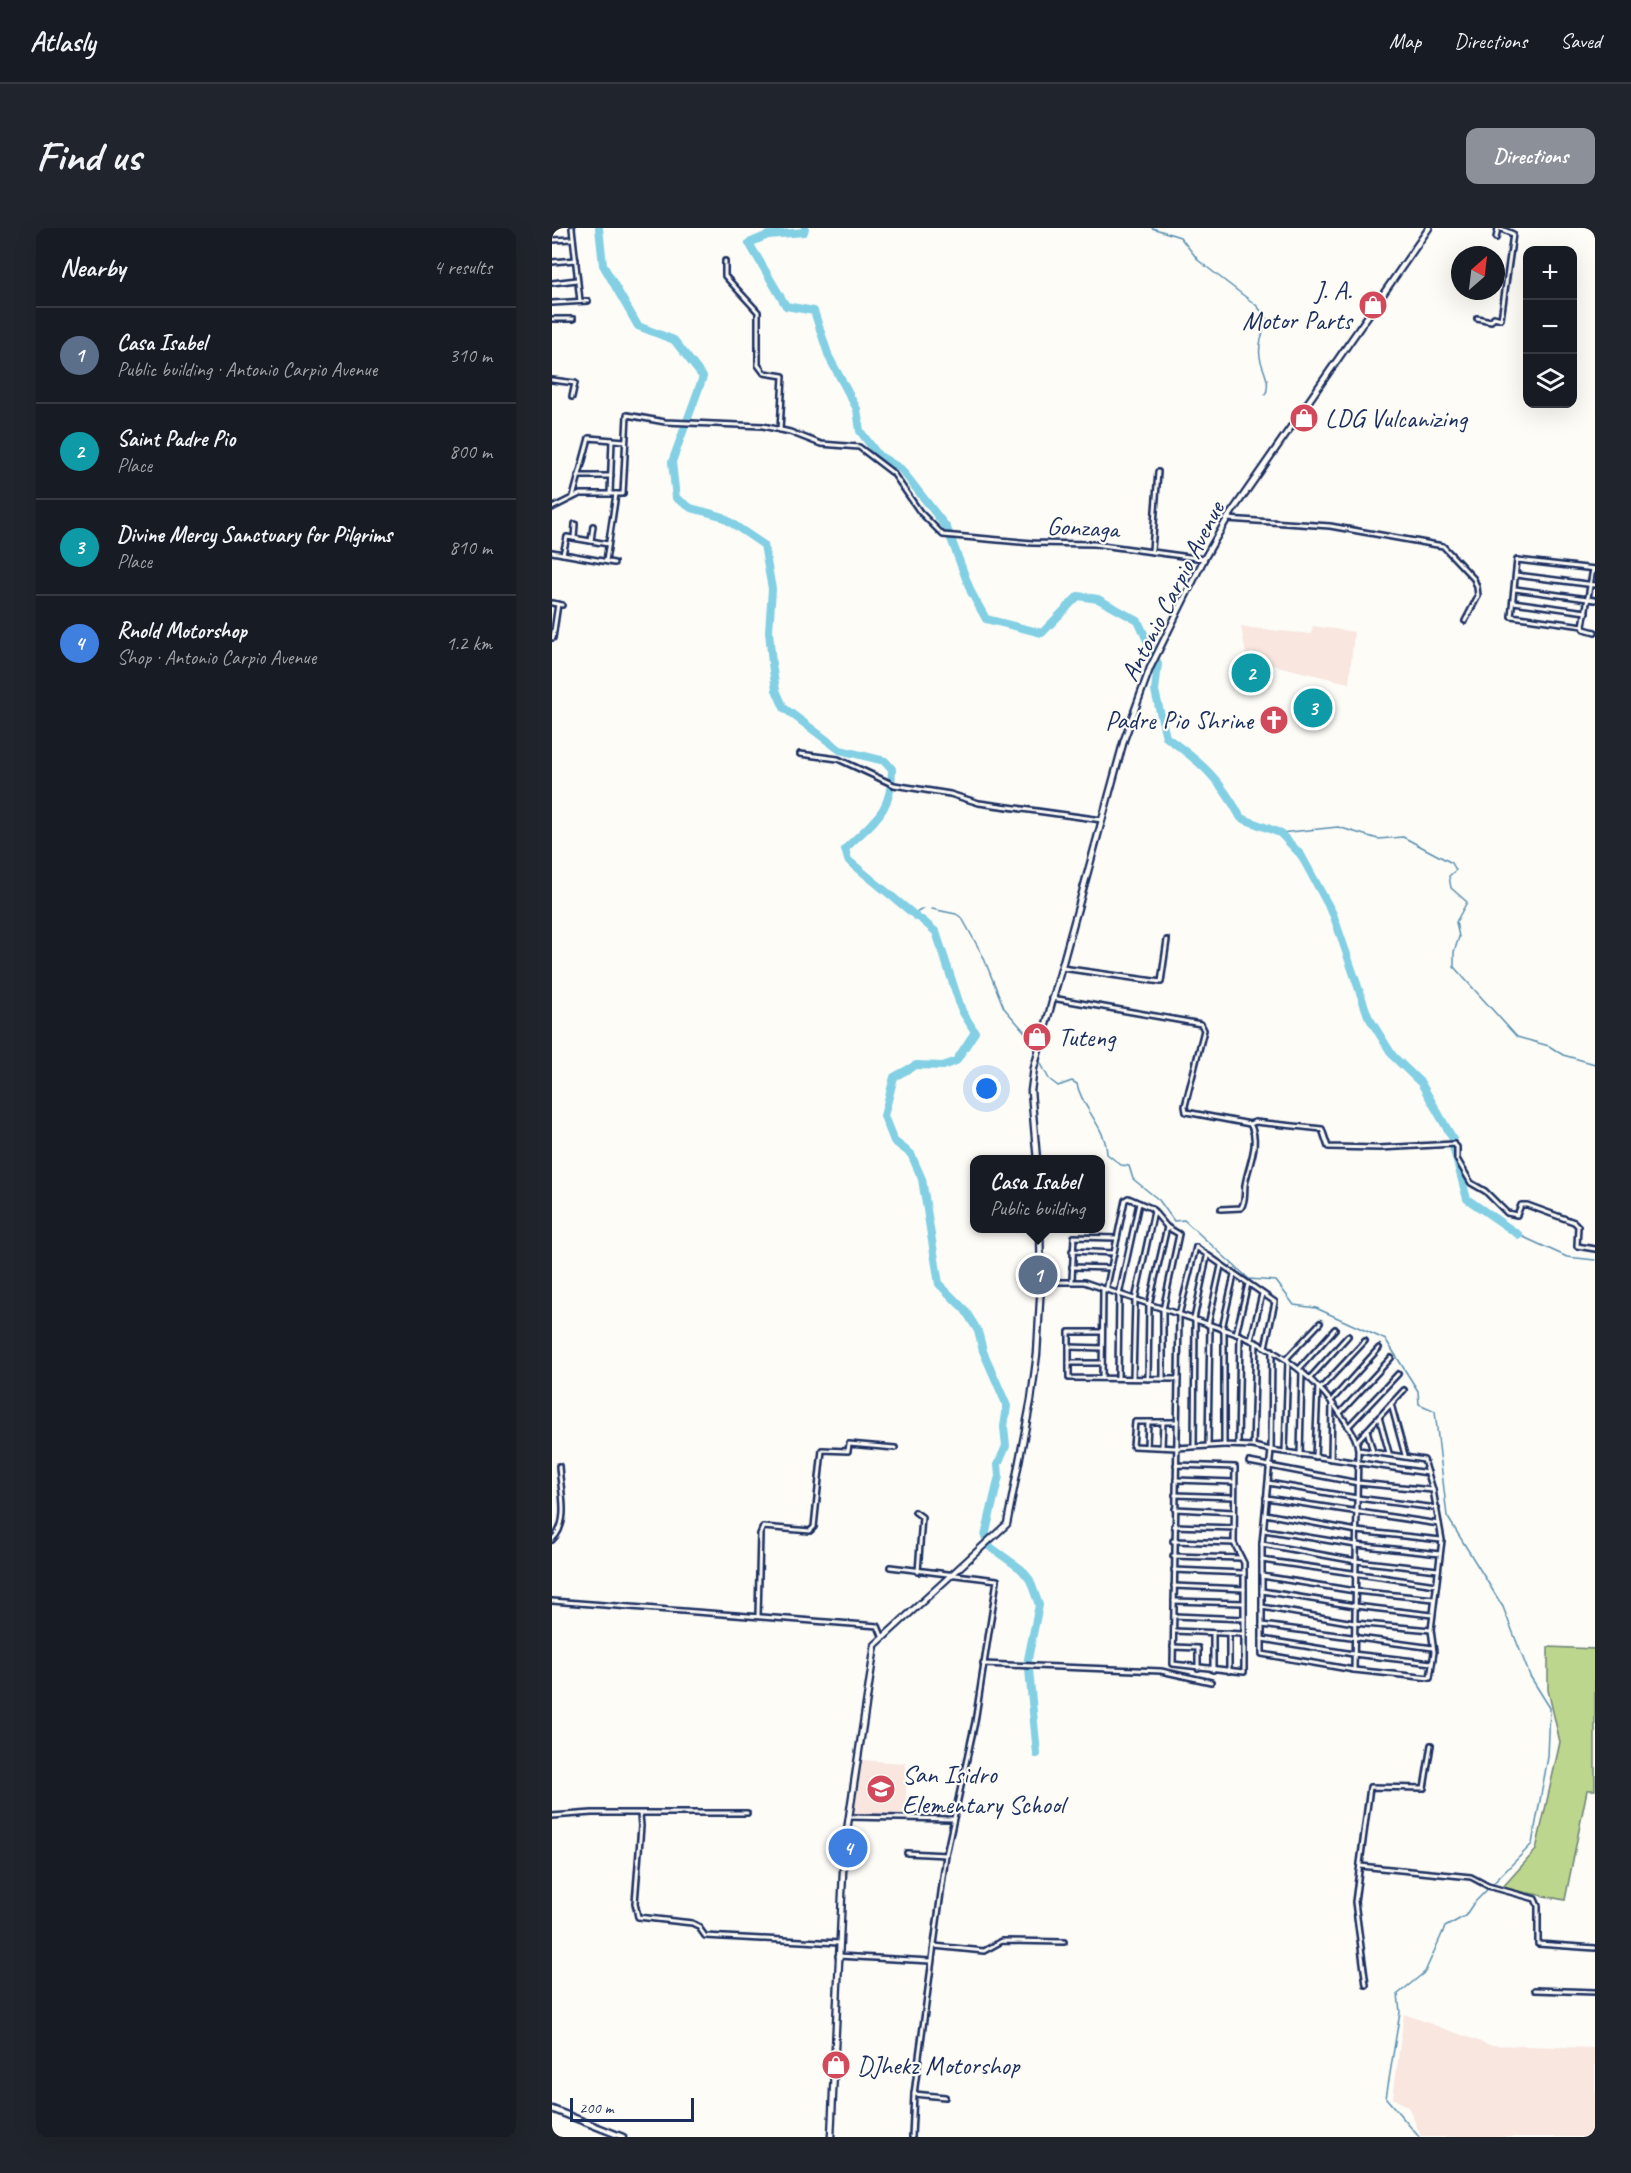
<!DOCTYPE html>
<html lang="en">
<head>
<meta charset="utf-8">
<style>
	body { margin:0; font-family:Caveat,sans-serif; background:#20242c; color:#f1f3f6 }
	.controls { position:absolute; right:18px; top:18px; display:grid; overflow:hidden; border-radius:12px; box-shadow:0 6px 24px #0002 }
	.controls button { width:54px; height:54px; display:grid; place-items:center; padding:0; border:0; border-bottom:2px solid #363941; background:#171b24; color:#f1f3f6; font:30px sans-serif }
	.compass { position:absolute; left:899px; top:18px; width:54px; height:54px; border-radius:50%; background:#171b24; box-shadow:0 6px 24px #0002; rotate:28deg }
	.scale { position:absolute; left:18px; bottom:15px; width:124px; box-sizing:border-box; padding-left:6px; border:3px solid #1b2f5e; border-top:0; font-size:16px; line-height:21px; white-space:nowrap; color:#1b2f5e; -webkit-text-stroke:4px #fdfcf7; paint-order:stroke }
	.you { position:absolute; left:435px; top:861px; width:21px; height:21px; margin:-15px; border:4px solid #fff; border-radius:50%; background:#1a73e8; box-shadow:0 0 0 9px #1a73e833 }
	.badge { display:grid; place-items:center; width:39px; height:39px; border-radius:50%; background:#8c9099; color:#fff; font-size:20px; font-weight:700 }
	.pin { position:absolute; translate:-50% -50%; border:3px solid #fff; box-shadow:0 2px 6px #0006 }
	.popup { position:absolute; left:418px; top:927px; width:135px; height:78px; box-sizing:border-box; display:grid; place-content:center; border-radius:12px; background:#171b24; filter:drop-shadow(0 2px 4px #0005); font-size:20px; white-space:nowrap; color:#9ea1a6 }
	.popup b { font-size:22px; color:#f1f3f6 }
	.popup::after { content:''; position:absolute; left:50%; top:100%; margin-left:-12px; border:12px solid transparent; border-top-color:#171b24 }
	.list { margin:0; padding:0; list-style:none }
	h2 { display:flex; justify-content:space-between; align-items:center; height:78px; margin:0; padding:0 24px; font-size:26px }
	h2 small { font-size:20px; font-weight:400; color:#9ea1a6 }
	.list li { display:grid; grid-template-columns:39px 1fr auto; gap:18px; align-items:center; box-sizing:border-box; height:96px; padding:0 24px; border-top:2px solid #363941 }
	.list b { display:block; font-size:22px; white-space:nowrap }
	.list p { margin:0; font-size:20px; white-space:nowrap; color:#9ea1a6 }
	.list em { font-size:20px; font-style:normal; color:#9ea1a6 }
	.icon { flex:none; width:33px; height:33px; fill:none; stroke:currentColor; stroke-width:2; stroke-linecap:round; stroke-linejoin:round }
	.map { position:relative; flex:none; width:1043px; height:1909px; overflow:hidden; border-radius:12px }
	header { display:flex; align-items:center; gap:36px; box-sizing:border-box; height:84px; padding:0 30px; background:#171b24; border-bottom:2px solid #363941 }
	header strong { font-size:28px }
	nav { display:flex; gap:33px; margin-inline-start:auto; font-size:21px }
	.intro { display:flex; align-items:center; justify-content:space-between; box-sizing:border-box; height:144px; padding:0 36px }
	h1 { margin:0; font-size:42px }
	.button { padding:15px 27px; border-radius:12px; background:#8c9099; color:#fff; font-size:21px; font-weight:700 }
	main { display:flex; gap:36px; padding:0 36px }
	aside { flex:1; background:#171b24; border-radius:12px; box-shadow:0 6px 24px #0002 }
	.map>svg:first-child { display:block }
	.built { fill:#f8e6df }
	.green { fill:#bdd68d; stroke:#6c8276; stroke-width:1.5 }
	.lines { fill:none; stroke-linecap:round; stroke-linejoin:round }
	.stream { stroke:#598fae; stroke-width:1.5 }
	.river { stroke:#83cfe3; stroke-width:8 }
	.street-casing { stroke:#1b2f5e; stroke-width:8 }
	.secondary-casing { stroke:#1b2f5e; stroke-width:9 }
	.street { stroke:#fdfcf7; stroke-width:3 }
	.secondary { stroke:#fdfcf7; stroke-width:4.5 }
	.labels { text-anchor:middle; stroke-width:4.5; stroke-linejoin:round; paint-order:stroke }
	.poi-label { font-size:26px; fill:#1b2f5e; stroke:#fdfcf7; text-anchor:start }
	.street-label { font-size:26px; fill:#1b2f5e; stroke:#fdfcf7 }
</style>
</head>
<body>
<header>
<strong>Atlasly</strong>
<nav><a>Map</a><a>Directions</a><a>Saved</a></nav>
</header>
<div class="intro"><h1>Find us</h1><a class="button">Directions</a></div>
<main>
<aside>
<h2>Nearby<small>4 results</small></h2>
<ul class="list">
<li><span class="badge" style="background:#5c6f8a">1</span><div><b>Casa Isabel</b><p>Public building · Antonio Carpio Avenue</p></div><em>310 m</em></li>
<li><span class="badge" style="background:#0f9aa8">2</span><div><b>Saint Padre Pio</b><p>Place</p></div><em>800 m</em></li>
<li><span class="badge" style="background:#0f9aa8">3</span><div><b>Divine Mercy Sanctuary for Pilgrims</b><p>Place</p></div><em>810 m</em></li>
<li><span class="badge" style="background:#3f7fe0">4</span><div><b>Rnold Motorshop</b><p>Shop · Antonio Carpio Avenue</p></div><em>1.2 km</em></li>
</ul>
</aside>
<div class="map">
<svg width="1043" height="1909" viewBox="0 0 1043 1909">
	<rect width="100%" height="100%" fill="#fdfcf7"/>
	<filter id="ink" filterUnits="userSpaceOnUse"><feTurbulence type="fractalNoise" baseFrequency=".0167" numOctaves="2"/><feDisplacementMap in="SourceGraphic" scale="12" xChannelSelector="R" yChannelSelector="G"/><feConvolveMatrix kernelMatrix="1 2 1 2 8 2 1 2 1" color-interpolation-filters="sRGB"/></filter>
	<g filter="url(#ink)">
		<g class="built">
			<polygon points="761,398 802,404 797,455 695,431 689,399 759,406"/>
			<polygon points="308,1532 353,1535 355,1589 300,1587"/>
			<polygon points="852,1786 937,1817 1043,1820 1043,1909 869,1909 857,1880 841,1870"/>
		</g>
		<polygon class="green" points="996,1419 1043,1421 1043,1562 1035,1562 1013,1672 950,1660 984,1622 1008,1514 996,1462"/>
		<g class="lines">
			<g class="stream">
				<path d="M600,0L628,9L647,33L704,77L716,91C711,103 706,116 708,129C710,142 720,154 713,167"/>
				<polyline points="728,605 786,599 826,611 851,609 900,635 904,642 897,648 899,660 915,674 904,694 907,709 902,724 902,739 965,809 997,818 1011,827 1043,836"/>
				<polyline points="380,681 404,686 410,690 431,728 452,780 479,811 485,826"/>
				<polyline points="360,686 372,681"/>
				<path d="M486,830L497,851L506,858L520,853L525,856C530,881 554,899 555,926L569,937L577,938L581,951L607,972L622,993L632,992L697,1051L724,1053L742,1077L764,1080L834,1112L866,1163L867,1176L883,1183L895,1288L951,1379L978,1448L998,1480L996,1529L980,1616L921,1676L913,1688L893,1699L873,1744L846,1766L848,1784L834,1870L867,1909"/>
				<polyline points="967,1007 1015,1029 1043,1032"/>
			</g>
			<g class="river">
				<path d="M47,0L51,37L86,98L122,112L151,149L120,234L124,270L139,280L169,288L212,317L220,361L217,403L220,436L224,462L232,480L288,522L333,533L340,541C340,585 322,592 293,621L296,632L365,689"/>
				<path d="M253,0L252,4L216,7L197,15L234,78L262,83L277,129L305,181L308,203L326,227L349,241L395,300L419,364L434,391L490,405L526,368L546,371L586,393L606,436L603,463L614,509C650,535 668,551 689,590L728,605L749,627L781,686L816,788L841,828L869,855L901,911"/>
				<polyline points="370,692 384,704 410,783 423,804 404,833 391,838 364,837 342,849 332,888 342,913 359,926 370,951 387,1056 413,1082 426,1103 431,1123 455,1178 452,1199 454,1218 446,1236 447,1248 433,1308 437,1318 469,1341 478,1352 487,1377 476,1431 485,1526"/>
				<polyline points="901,919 915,971 967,1007"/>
			</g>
			<g class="street-casing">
				<g id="street">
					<polyline points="20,0 28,73"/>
					<polyline points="944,10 946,0"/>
					<polyline points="0,12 21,11"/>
					<polyline points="173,33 173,48 206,84 206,137 212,145 231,148 228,202"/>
					<polyline points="0,34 24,32"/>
					<polyline points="0,55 25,52"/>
					<polyline points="0,75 36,73"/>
					<polyline points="925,90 939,93 942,89 949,91 961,6 947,0"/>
					<polyline points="0,91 21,91"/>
					<polyline points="0,152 23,155 20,169"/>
					<polyline points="26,248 59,248"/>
					<polyline points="58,266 60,212"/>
					<polyline points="21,269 37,210 73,213"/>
					<polyline points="0,280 28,266 71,266 75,187 113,194 211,198 238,204 269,216 307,219 341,245 368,284 391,307 480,315 542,316 652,331"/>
					<polyline points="675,291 778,298 891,318 922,351 925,359 926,368 913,393"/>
					<polyline points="22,310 23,296"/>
					<polyline points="39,313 41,298"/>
					<polyline points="600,322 606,244"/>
					<polyline points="0,324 62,335"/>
					<polyline points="11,326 15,309 56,316"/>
					<polyline points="54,333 64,266"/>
					<polyline points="1041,341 1031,398 1032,401 1043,404"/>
					<polyline points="964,347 1043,357"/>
					<polyline points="963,361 1043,372"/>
					<polyline points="961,374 1034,384"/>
					<polyline points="0,375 10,377"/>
					<polyline points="1031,398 959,388 965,332 1043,341"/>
					<polyline points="1,410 6,376"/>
					<polyline points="248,526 286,531 342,557 398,566 427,575 550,592"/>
					<polyline points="510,740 609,754 615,712"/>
					<polyline points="500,770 649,796 652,802 633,878 634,884 698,896 703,894 770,901 776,919 828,920 902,916 905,919 905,931 919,955 933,963 955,985 965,987 969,977 975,977 1022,994 1026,998 1025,1018 1043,1021"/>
					<path d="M669,981L689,980C694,972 692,966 693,957C696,937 709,915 698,896"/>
					<polyline points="520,1023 562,1025"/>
					<polyline points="520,1039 559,1040"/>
					<polyline points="520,1052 522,1009 565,1010"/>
					<path d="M489,1054H532L688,1107C732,1126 767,1152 793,1193C799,1203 805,1210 806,1222L802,1442L710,1426V1316L719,1222L701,1218L704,1114"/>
					<polyline points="554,1063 573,972 576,970 599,980 615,999 627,1006 611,1082 611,1151"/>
					<polyline points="642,1091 655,1029"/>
					<polyline points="656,1097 669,1038"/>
					<polyline points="670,1101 682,1047"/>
					<polyline points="672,1102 672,1217 701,1218"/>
					<polyline points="550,1104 517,1104 517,1150 626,1151 627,1087 644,1019 723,1074 713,1119"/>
					<polyline points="684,1106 696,1056"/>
					<polyline points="699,1112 710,1066"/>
					<polyline points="517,1119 550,1120"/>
					<polyline points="720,1122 719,1222 876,1245"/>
					<polyline points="734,1131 768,1095"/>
					<polyline points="517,1135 550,1135"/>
					<polyline points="747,1141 783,1101"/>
					<polyline points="550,1150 551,1062"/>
					<polyline points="566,1150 567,1067 587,975"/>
					<polyline points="581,1150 583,1072 602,983"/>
					<polyline points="758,1150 796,1108"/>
					<polyline points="596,1151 597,1077 615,999"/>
					<polyline points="769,1160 813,1113"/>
					<polyline points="780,1172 827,1120"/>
					<polyline points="839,1176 853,1227"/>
					<polyline points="788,1185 839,1130"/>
					<polyline points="827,1189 837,1225"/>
					<polyline points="625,1194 583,1194 581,1218 625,1220 672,1217"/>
					<polyline points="796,1199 846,1146"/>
					<polyline points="815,1202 821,1224"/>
					<polyline points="805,1213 852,1162"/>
					<polyline points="686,1216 688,1107"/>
					<polyline points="656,1217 658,1097"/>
					<polyline points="595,1218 596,1194"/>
					<polyline points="642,1218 643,1093"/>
					<polyline points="610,1219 611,1194"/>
					<polyline points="733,1224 736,1132"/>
					<polyline points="748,1227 750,1143"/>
					<polyline points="763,1229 766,1159"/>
					<polyline points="779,1231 780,1175"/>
					<polyline points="697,1234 806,1255 881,1262"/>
					<polyline points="624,1237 683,1239 682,1315 692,1335 692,1444 621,1436 626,1151"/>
					<polyline points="624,1252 682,1254"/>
					<polyline points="716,1255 805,1270 885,1280"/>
					<polyline points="623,1267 681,1269"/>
					<polyline points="714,1270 887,1296"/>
					<polyline points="623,1281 682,1284"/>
					<polyline points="363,1284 370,1289 366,1344"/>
					<polyline points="713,1286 805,1303 889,1312"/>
					<polyline points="622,1298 682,1300"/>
					<polyline points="712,1302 804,1317 888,1326"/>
					<path d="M0,1312C19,1294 8,1261 7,1238"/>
					<polyline points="621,1313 682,1315"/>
					<polyline points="710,1316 804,1333 886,1342"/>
					<polyline points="621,1328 689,1330"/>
					<polyline points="710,1332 884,1357"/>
					<polyline points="338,1339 445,1352 423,1494 394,1627 362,1866 360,1909"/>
					<polyline points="622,1342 692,1345"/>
					<polyline points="710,1348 803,1363 882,1371"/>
					<polyline points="622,1358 692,1361"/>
					<polyline points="710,1363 803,1378 880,1387"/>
					<polyline points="0,1373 326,1398 330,1408"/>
					<polyline points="622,1373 692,1375"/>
					<polyline points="710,1379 802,1395 879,1402"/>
					<polyline points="206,1388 208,1306 211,1299 258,1303 262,1299 270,1222 296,1223 297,1216 343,1220"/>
					<polyline points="622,1388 692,1391"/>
					<polyline points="710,1397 881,1420"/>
					<polyline points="622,1403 692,1406"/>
					<polyline points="710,1411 801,1426 880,1435"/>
					<polyline points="621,1419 646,1420 646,1440"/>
					<polyline points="431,1436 609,1443 659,1454"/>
					<polyline points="661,1442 661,1405"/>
					<polyline points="802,1442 878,1450 882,1424 879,1402 890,1312 881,1262 872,1232 807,1222"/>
					<polyline points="677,1443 677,1405"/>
					<polyline points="88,1586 89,1598 83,1675 86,1689 140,1695 146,1698 153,1708 287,1715"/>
					<polyline points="0,1588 40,1585 195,1585"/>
					<polyline points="297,1589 400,1591"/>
					<polyline points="355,1625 394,1627"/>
					<polyline points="808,1638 919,1649 936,1658 976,1669 983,1671 986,1678 986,1716 1043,1720"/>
					<polyline points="382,1718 432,1723 450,1713 512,1714"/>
					<polyline points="286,1728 379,1733"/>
					<polyline points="814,1757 803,1674 818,1559 872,1560 879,1517"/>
					<polyline points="983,1762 1043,1764"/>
					<polyline points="362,1866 393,1869"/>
				</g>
			</g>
			<g class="secondary-casing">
				<g id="secondary">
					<polyline points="485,932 479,863 482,840 572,512 598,440 652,331 675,291 877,0"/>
					<polyline points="0,1881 71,1909"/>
					<polyline points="279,1909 292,1622 323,1417 455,1296 479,1172 485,1126 489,1054 488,1000"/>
				</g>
			</g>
			<use href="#street" class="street"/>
			<use href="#secondary" class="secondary"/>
		</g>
	</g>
	<defs>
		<g id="shop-disc" transform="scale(1.5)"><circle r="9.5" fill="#d1495b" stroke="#fdfcf7"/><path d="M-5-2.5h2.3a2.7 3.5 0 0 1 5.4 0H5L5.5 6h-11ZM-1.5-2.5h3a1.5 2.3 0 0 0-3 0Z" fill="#fff"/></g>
		<g id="church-disc" transform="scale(1.5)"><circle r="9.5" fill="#d1495b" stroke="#fdfcf7"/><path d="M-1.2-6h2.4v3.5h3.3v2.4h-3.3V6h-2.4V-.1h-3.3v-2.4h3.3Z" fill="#fff"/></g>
		<g id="school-disc" transform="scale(1.5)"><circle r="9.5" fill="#d1495b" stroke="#fdfcf7"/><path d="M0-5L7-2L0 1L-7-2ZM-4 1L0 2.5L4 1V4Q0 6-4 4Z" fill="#fff"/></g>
	</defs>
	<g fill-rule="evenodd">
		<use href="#shop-disc" x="821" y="77"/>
		<use href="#shop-disc" x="752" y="190"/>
		<use href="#church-disc" x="722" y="492"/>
		<use href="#shop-disc" x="485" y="809"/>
		<use href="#school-disc" x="329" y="1561"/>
		<use href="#shop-disc" x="284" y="1837"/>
	</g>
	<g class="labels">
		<g class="poi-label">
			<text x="800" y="71" text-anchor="end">J. A.<tspan x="800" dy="30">Motor Parts</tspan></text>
			<text x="773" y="199">LDG Vulcanizing</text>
			<text x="701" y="501" text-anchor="end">Padre Pio Shrine</text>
			<text x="506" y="818">Tuteng</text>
			<text x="350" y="1555">San Isidro<tspan x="350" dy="30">Elementary School</tspan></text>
			<text x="305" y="1846">DJhekz Motorshop</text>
		</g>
		<g class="street-label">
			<text transform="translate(531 299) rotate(3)" y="9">Gonzaga</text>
			<text transform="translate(620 363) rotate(-63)" y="9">Antonio Carpio Avenue</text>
		</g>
	</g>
</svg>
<div class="controls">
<button>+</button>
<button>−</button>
<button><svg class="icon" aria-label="layers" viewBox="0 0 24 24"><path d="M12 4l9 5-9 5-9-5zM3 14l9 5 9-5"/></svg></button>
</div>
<svg class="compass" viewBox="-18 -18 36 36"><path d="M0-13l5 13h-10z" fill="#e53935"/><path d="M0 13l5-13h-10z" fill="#9ea1a6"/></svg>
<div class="scale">200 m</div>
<div class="you"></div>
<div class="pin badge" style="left:486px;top:1047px;background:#5c6f8a">1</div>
<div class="popup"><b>Casa Isabel</b>Public building</div>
<div class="pin badge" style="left:699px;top:445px;background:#0f9aa8">2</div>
<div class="pin badge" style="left:761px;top:480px;background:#0f9aa8">3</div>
<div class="pin badge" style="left:296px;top:1620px;background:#3f7fe0">4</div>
</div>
</main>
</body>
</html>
